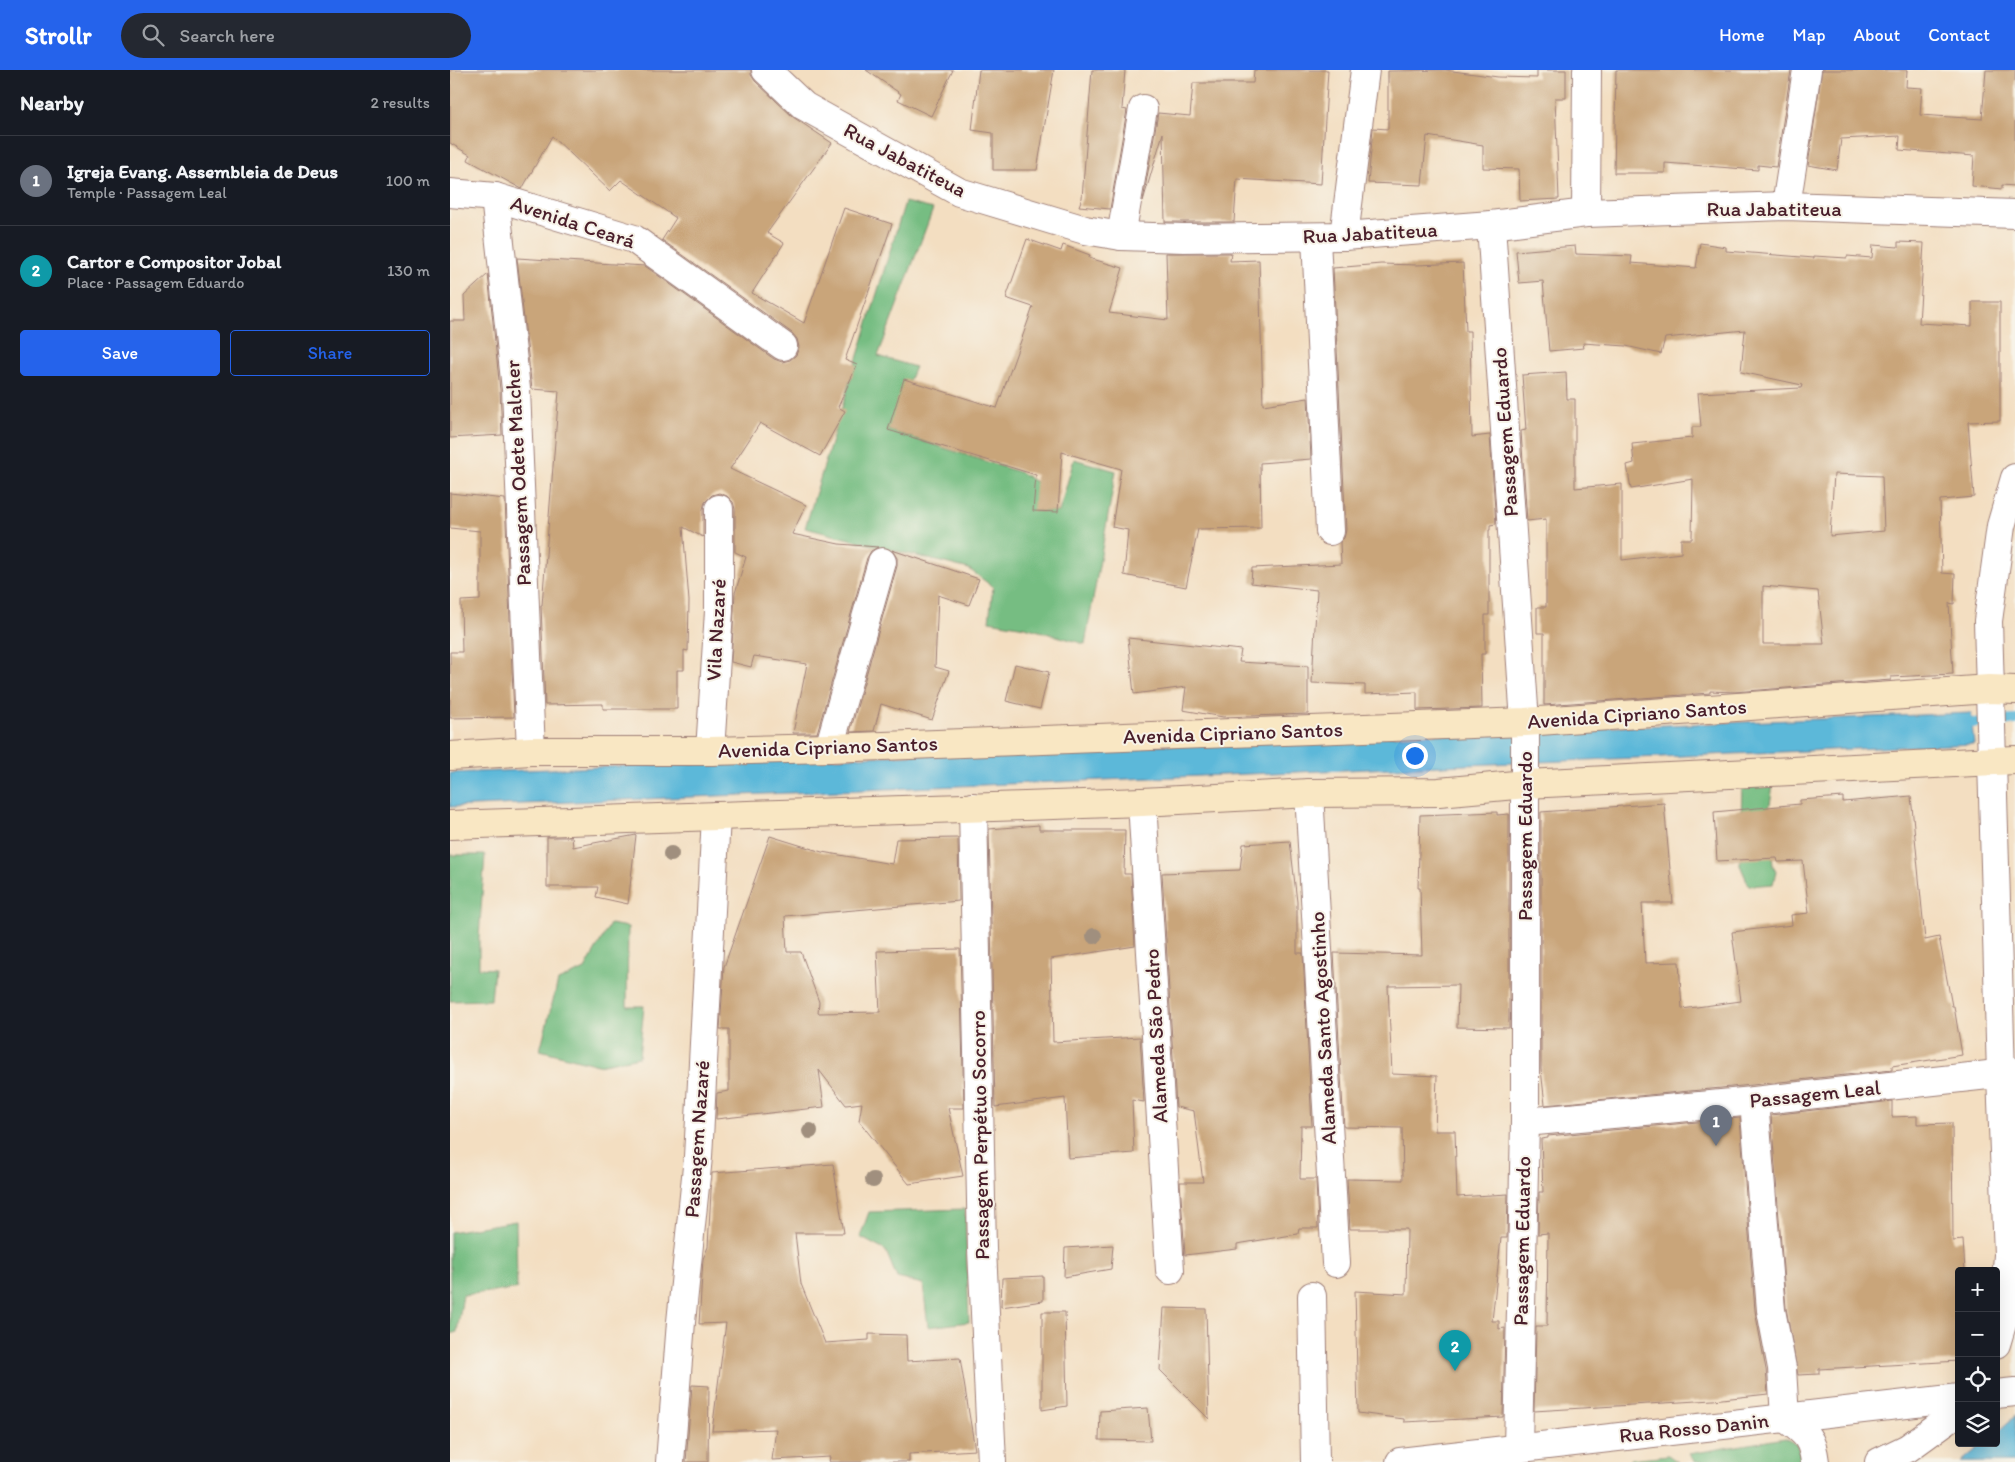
<!DOCTYPE html>
<html lang="en">
<head>
<meta charset="utf-8">
<style>
	body { margin:0; font-family:Itim,sans-serif; background:#242831; color:#f1f3f6 }
	.controls { position:absolute; right:15px; bottom:15px; display:grid; overflow:hidden; border-radius:5px; box-shadow:0 5px 20px #0002 }
	.controls button { width:45px; height:45px; display:grid; place-items:center; padding:0; border:0; border-bottom:1px solid #363941; background:#171b24; color:#f1f3f6; font:25px sans-serif }
	.you { position:absolute; left:964px; top:685px; width:18px; height:18px; margin:-12px; border:4px solid #fff; border-radius:50%; background:#1a73e8; box-shadow:0 0 0 8px #1a73e833 }
	.badge { display:grid; place-items:center; width:32px; height:32px; border-radius:50%; background:#2563eb; color:#fff; font-size:16px; font-weight:700 }
	.pin { position:absolute; translate:-50% -41px; filter:drop-shadow(0 1px 2px #0008) }
	.pin::after { content:''; position:absolute; top:26px; width:18px; height:15px; background:inherit; clip-path:polygon(0 0,100% 0,50% 100%) }
	.list { margin:0; padding:0; list-style:none }
	h2 { display:flex; justify-content:space-between; align-items:center; height:65px; margin:0; padding:0 20px; font-size:21px }
	h2 small { font-size:16px; font-weight:400; color:#9ea1a6 }
	.list li { display:grid; grid-template-columns:32px 1fr auto; gap:15px; align-items:center; box-sizing:border-box; height:90px; padding:0 20px; border-top:1px solid #363941 }
	.list b { display:block; font-size:19px; white-space:nowrap }
	.list p { margin:0; font-size:16px; white-space:nowrap; color:#9ea1a6 }
	.list em { font-size:16px; font-style:normal; color:#9ea1a6 }
	.actions { display:flex; gap:10px; padding:15px 20px }
	.actions a { flex:1; padding:11px 0; border:1px solid #2563eb; border-radius:5px; text-align:center; font-size:18px; color:#2563eb }
	.actions .main { background:#2563eb; color:#fff }
	.icon { flex:none; width:28px; height:28px; fill:none; stroke:currentColor; stroke-width:2; stroke-linecap:round; stroke-linejoin:round }
	.map { position:relative; flex:none; width:1565px; height:1392px; overflow:hidden }
	header { display:flex; align-items:center; gap:30px; box-sizing:border-box; height:70px; padding:0 25px; background:#2563eb; color:#fff }
	header strong { font-size:24px }
	nav { display:flex; gap:28px; margin-inline-start:auto; font-size:18px }
	.search { width:350px; height:45px; background:#242831; display:flex; align-items:center; gap:12px; box-sizing:border-box; padding:0 18px; border-radius:28px; color:#9ea1a6; font-size:19px }
	main { display:flex }
	aside { flex:1; background:#171b24 }
	.map>svg:first-child { display:block }
	.forest { fill:#76bd82; stroke:#606e56 }
	.water { fill:#5bb8d9; stroke:#526c82 }
	.lines { fill:none; stroke-linecap:round; stroke-linejoin:round }
	.stream { stroke:#5bb8d9; stroke-width:10 }
	.building { fill:#c9a57a; fill-rule:evenodd }
	.street-casing { stroke:#9e7e76; stroke-width:30 }
	.secondary-casing { stroke:#9e7e76; stroke-width:30 }
	.street { stroke:#fff; stroke-width:28 }
	.secondary { stroke:#f9e7c3; stroke-width:28 }
	.tree { fill:#a08f7e }
	.labels { text-anchor:middle; stroke-width:4; stroke-linejoin:round; paint-order:stroke }
	.street-label { font-size:21px; fill:#4a1f2b; stroke:#f7f3e8 }
</style>
</head>
<body>
<header>
<strong>Strollr</strong>
<div class="search"><svg class="icon" aria-label="search" viewBox="0 0 24 24"><circle cx="10" cy="10" r="6"/><path d="M15 15l6 6"/></svg>Search here</div>
<nav><a>Home</a><a>Map</a><a>About</a><a>Contact</a></nav>
</header>
<main>
<aside>
<h2>Nearby<small>2 results</small></h2>
<ul class="list">
<li><span class="badge" style="background:#6b7280">1</span><div><b>Igreja Evang. Assembleia de Deus</b><p>Temple · Passagem Leal</p></div><em>100 m</em></li>
<li><span class="badge" style="background:#0f9aa8">2</span><div><b>Cartor e Compositor Jobal</b><p>Place · Passagem Eduardo</p></div><em>130 m</em></li>
</ul>
<div class="actions"><a class="main">Save</a><a>Share</a></div>
</aside>
<div class="map">
<svg width="1565" height="1392" viewBox="0 0 1565 1392">
	<rect width="100%" height="100%" fill="#f7f3e8"/>
	<filter id="ink" filterUnits="userSpaceOnUse"><feTurbulence type="fractalNoise" baseFrequency=".02" numOctaves="2"/><feDisplacementMap in="SourceGraphic" scale="10" xChannelSelector="R" yChannelSelector="G"/><feConvolveMatrix kernelMatrix="1 2 1 2 8 2 1 2 1" color-interpolation-filters="sRGB"/></filter>
	<filter id="wash" filterUnits="userSpaceOnUse"><feTurbulence type="fractalNoise" baseFrequency=".0096" numOctaves="4" result="noise"/><feDisplacementMap in="SourceGraphic" scale="20" xChannelSelector="R" yChannelSelector="G"/><feGaussianBlur stdDeviation="1.12" result="paint"/><feColorMatrix in="noise" values="0 0 0 0 0 0 0 0 0 0 0 0 0 0 0 0 0 1.4 0 .05"/><feComposite in="paint" operator="in"/></filter>
	<g filter="url(#wash)">
		<rect width="100%" height="100%" fill="#f3dec1"/>
		<g class="forest">
			<polygon points="455,132 483,139 428,286 465,297 438,360 572,403 592,416 584,441 609,442 624,389 666,401 635,574 575,557 539,551 543,517 519,499 355,458"/>
			<polygon points="1310,711 1323,716 1319,740 1323,796 1326,802 1323,814 1299,816 1290,795 1292,713"/>
			<polygon points="0,785 35,785 29,867 29,898 44,899 41,930 0,931"/>
			<polygon points="160,854 178,857 177,936 194,936 189,987 148,995 90,980 108,911 135,899"/>
			<polygon points="515,1139 519,1252 478,1257 473,1214 447,1208 436,1181 410,1167 419,1142"/>
			<polygon points="66,1151 67,1219 13,1225 7,1262 0,1264 0,1162"/>
			<polygon points="1335,1368 1347,1375 1352,1392 1245,1392 1239,1384"/>
			<polygon points="1218,1385 1228,1392 1180,1392 1180,1389"/>
		</g>
		<g class="water">
			<polygon points="1521,643 1524,674 0,737 0,703"/>
			<polygon points="1565,1346 1565,1392 1511,1392 1534,1373 1546,1373 1546,1363"/>
		</g>
		<g class="lines">
			<polyline class="stream" points="1509,654 1565,650"/>
		</g>
		<g id="blocks">
			<g class="building">
				<polygon points="0,0 301,0 301,5 305,11 343,47 382,73 317,163 334,173 302,223 354,253 394,138 442,154 395,290 407,295 388,337 395,341 370,386 310,353 280,399 356,435 342,464 389,474 428,477 421,481 417,488 367,663 343,663 357,594 304,586 301,597 281,592 285,523 296,487 285,482 285,439 283,432 277,426 269,423 262,425 255,432 253,439 253,467 233,457 239,531 238,581 234,580 234,600 227,600 227,639 153,639 153,634 95,635 91,535 92,535 109,321 82,319 67,188 195,196 324,289 332,292 340,290 346,285 349,277 347,269 342,263 212,170 226,148 171,110 160,121 102,66 72,119 18,90 20,85 0,73"/>
				<polygon points="416,0 503,0 481,46 448,30 451,24"/>
				<polygon points="529,0 604,0 587,100 543,100 543,63 522,60"/>
				<polygon points="642,0 675,0 672,39 677,40 660,139 629,136 632,128"/>
				<polygon points="804,0 878,0 871,114 787,109 784,152 715,152 713,63 693,131 708,43 740,46 743,13 803,13"/>
				<polygon points="995,0 1048,7 1087,8 1087,0 1116,0 1116,28 1105,28 1109,129 1070,131 1069,99 1033,98 1033,75 977,66 972,115 918,113 923,58 938,59 938,1"/>
				<polygon points="1166,0 1341,0 1326,97 1308,95 1308,100 1215,93 1215,103 1164,103"/>
				<polygon points="1372,0 1457,0 1456,17 1472,18 1470,45 1532,49 1536,0 1565,0 1565,116 1552,115 1552,119 1522,116 1524,86 1449,80 1450,66 1391,69 1387,100 1358,95"/>
				<polygon points="577,169 611,181 613,175 640,185 639,188 673,198 659,243 718,250 716,183 781,183 780,191 809,190 813,335 858,328 861,389 810,393 811,458 748,459 736,517 674,505 678,460 662,457 671,399 612,382 608,442 583,441 586,405 438,360 454,309 547,338 583,237 556,228"/>
				<path d="M1448,172L1474,173L1469,253L1522,256V232H1550V351L1518,352L1524,427L1490,430L1492,503L1505,504L1504,534L1499,533L1503,604L1441,607V610L1284,622L1260,621V623L1094,635V563H1087V537H1096V449L1077,451L1071,361L1076,360L1072,305L1116,302L1117,329H1125V418L1172,414V490L1231,483V469H1242L1243,409L1181,419L1177,395L1184,393L1182,374L1242,368V357H1251L1248,323L1351,318L1352,315L1291,302L1295,260L1215,268L1211,284L1176,276L1133,273L1134,278L1099,281L1093,211L1069,213L1066,181L1125,176L1126,184L1182,186L1181,193L1246,198L1250,173L1276,177V181L1364,188V186L1397,188V186L1422,188L1423,175L1448,177ZM1384,404L1432,406L1434,461L1380,466ZM1313,516L1368,521L1374,574H1313Z"/>
				<polygon points="1013,193 1016,261 1020,261 1022,367 1040,365 1046,454 1040,455 1040,460 1039,460 1039,545 1035,545 1035,584 1031,584 1032,638 967,640 967,622 915,624 915,615 862,613 867,520 801,513 802,498 891,494 890,472 894,468 896,460 883,198 931,194 967,195"/>
				<polygon points="38,204 50,320 52,365 0,368 0,251 15,251 14,226"/>
				<polygon points="0,423 55,429 64,647 0,648 0,582 12,582 11,531 30,530 30,461 0,458"/>
				<polygon points="442,480 529,509 519,535 488,525 485,597 499,601 482,650 431,634 424,661 400,662 447,496 447,488"/>
				<polygon points="678,568 791,580 789,592 858,596 858,644 773,647 733,640 736,617 684,624"/>
				<polygon points="565,594 599,602 590,639 556,631"/>
				<polygon points="1461,726 1475,870 1489,867 1502,936 1504,936 1512,985 1442,996 1442,1000 1302,1015 1095,1035 1091,999 1091,742 1214,733 1223,833 1192,833 1195,893 1229,892 1232,939 1291,931 1282,862 1342,855 1341,845 1359,843 1353,791 1328,792 1327,788 1267,791 1264,742 1350,734 1350,730 1393,727 1393,732"/>
				<polygon points="1047,742 1047,745 1059,744 1059,958 1007,957 1008,915 938,916 942,1004 987,1006 985,1061 1005,1061 1007,1127 1058,1124 1057,1168 1051,1168 1042,1251 1049,1251 1049,1259 1055,1258 1053,1347 954,1352 954,1349 908,1343 905,1221 956,1224 957,1159 900,1159 897,1109 953,1110 952,1058 894,1057 884,883 972,885 970,818 968,818 970,745"/>
				<polygon points="589,755 589,760 675,760 674,804 681,804 685,876 601,889 603,972 690,967 694,1032 682,1030 684,1083 618,1088 615,1028 545,1037 539,759"/>
				<polygon points="186,765 178,834 146,827 148,817 97,817 97,767 122,767 123,777"/>
				<polygon points="320,766 372,782 442,794 446,769 508,768 509,831 335,846 337,882 351,882 369,932 368,943 430,942 427,881 510,879 514,1038 498,1038 513,1106 459,1114 409,1051 412,1033 396,1035 369,1000 374,1037 266,1049 267,1023 279,1021 279,959 270,959 274,897"/>
				<polygon points="840,771 847,832 847,883 853,883 862,1056 851,1056 850,1109 866,1109 868,1158 849,1158 848,1164 787,1174 787,1179 735,1185 730,1112 753,1112 744,1041 726,1037 712,803 790,800 793,774"/>
				<polygon points="1442,1031 1442,1047 1467,1046 1467,1054 1502,1053 1503,1171 1513,1170 1515,1201 1509,1201 1509,1291 1369,1299 1369,1304 1348,1305 1336,1238 1321,1045"/>
				<polygon points="1290,1048 1305,1241 1316,1300 1318,1324 1263,1330 1084,1341 1086,1256 1097,1256 1098,1163 1088,1164 1089,1122 1093,1122 1091,1069 1098,1068 1098,1066"/>
				<polygon points="383,1094 394,1163 345,1163 351,1214 375,1273 419,1270 419,1264 456,1265 457,1291 510,1288 525,1380 459,1384 459,1392 379,1392 380,1387 322,1390 326,1359 262,1361 276,1253 249,1254 253,1189 258,1177 262,1103"/>
				<polygon points="663,1175 661,1199 614,1207 615,1178"/>
				<polygon points="593,1206 593,1231 551,1237 552,1208"/>
				<polygon points="714,1238 756,1239 759,1349 710,1300"/>
				<polygon points="592,1242 615,1242 617,1336 592,1340"/>
				<polygon points="242,1315 259,1316 258,1392 236,1392"/>
				<polygon points="698,1338 701,1371 649,1370 650,1341"/>
			</g>
		</g>
	</g>
	<g filter="url(#ink)">
		<use href="#blocks" fill-opacity="0" stroke="#9e7e76" stroke-width="1"/>
		<g class="lines">
			<g class="street-casing">
				<g id="street">
					<polyline points="316,0 354,36 509,122 635,160 671,166 734,168 894,166 1041,155 1136,143 1336,136 1565,144"/>
					<polyline points="0,123 45,127 184,169 333,276"/>
					<polyline points="45,127 66,319 81,681"/>
					<polyline points="1336,136 1357,0"/>
					<polyline points="1136,143 1137,0"/>
					<polyline points="1041,155 1075,652 1075,1052 1068,1378"/>
					<polyline points="671,166 693,39"/>
					<polyline points="894,166 915,0"/>
					<polyline points="866,168 880,461"/>
					<polyline points="379,678 432,492"/>
					<polyline points="260,681 269,541 269,439"/>
					<polyline points="859,723 886,1193"/>
					<polyline points="692,732 720,1200"/>
					<polyline points="523,737 532,1179 542,1392"/>
					<path d="M1304,1031L1321,1240L1332,1298L1335,1348C1355,1363 1362,1366 1365,1392"/>
					<polyline points="1075,1052 1304,1031 1565,1002"/>
					<polyline points="862,1226 865,1392"/>
					<polyline points="1546,1274 1553,1251 1558,1185 1551,1005 1538,551 1551,456 1565,408"/>
					<polyline points="1546,1324 1565,1322"/>
					<polyline points="220,1392 231,1252 248,1087 266,746"/>
					<polyline points="950,1392 1509,1328"/>
					<polyline points="1429,1392 1458,1378 1509,1341"/>
				</g>
			</g>
			<g class="secondary-casing">
				<g id="secondary">
					<polyline points="0,686 81,681 260,681 379,678 1075,652 1539,619 1565,620"/>
					<polyline points="0,755 692,732 859,723 989,722 1076,714 1565,690"/>
				</g>
			</g>
			<use href="#street" class="street"/>
			<use href="#secondary" class="secondary"/>
		</g>
		<g class="tree">
			<circle cx="221" cy="784" r="8"/>
			<circle cx="644" cy="866" r="8"/>
			<circle cx="360" cy="1061" r="8"/>
			<circle cx="423" cy="1110" r="8"/>
		</g>
	</g>
	<g class="labels">
		<g class="street-label">
			<text transform="translate(455 90) rotate(28)" y="7">Rua Jabatiteua</text>
			<text x="1324" y="146">Rua Jabatiteua</text>
			<text transform="translate(123 152) rotate(18)" y="7">Avenida Ceará</text>
			<text transform="translate(920 163) rotate(-3)" y="7">Rua Jabatiteua</text>
			<text transform="translate(1055 362) rotate(-94)" y="7">Passagem Eduardo</text>
			<text transform="translate(68 403) rotate(-93)" y="7">Passagem Odete Malcher</text>
			<text transform="translate(266 560) rotate(-87)" y="7">Vila Nazaré</text>
			<text transform="translate(1187 644) rotate(-4)" y="7">Avenida Cipriano Santos</text>
			<text transform="translate(783 663) rotate(-2)" y="7">Avenida Cipriano Santos</text>
			<text transform="translate(378 677) rotate(-2)" y="7">Avenida Cipriano Santos</text>
			<text transform="translate(1075 766) rotate(-90)" y="7">Passagem Eduardo</text>
			<text transform="translate(873 958) rotate(-93)" y="7">Alameda Santo Agostinho</text>
			<text transform="translate(706 966) rotate(-93)" y="7">Alameda São Pedro</text>
			<text transform="translate(1365 1024) rotate(-6)" y="7">Passagem Leal</text>
			<text transform="translate(530 1065) rotate(-91)" y="7">Passagem Perpétuo Socorro</text>
			<text transform="translate(247 1069) rotate(-86)" y="7">Passagem Nazaré</text>
			<text transform="translate(1072 1171) rotate(-89)" y="7">Passagem Eduardo</text>
			<text transform="translate(1244 1358) rotate(-6)" y="7">Rua Rosso Danin</text>
		</g>
	</g>
</svg>
<div class="controls">
<button>+</button>
<button>−</button>
<button><svg class="icon" aria-label="locate" viewBox="0 0 24 24"><circle cx="12" cy="12" r="6"/><path d="M12 2v4M12 18v4M2 12h4M18 12h4"/></svg></button>
<button><svg class="icon" aria-label="layers" viewBox="0 0 24 24"><path d="M12 4l9 5-9 5-9-5zM3 14l9 5 9-5"/></svg></button>
</div>
<div class="you"></div>
<div class="pin badge" style="left:1266px;top:1076px;background:#6b7280">1</div>
<div class="pin badge" style="left:1005px;top:1301px;background:#0f9aa8">2</div>
</div>
</main>
</body>
</html>
